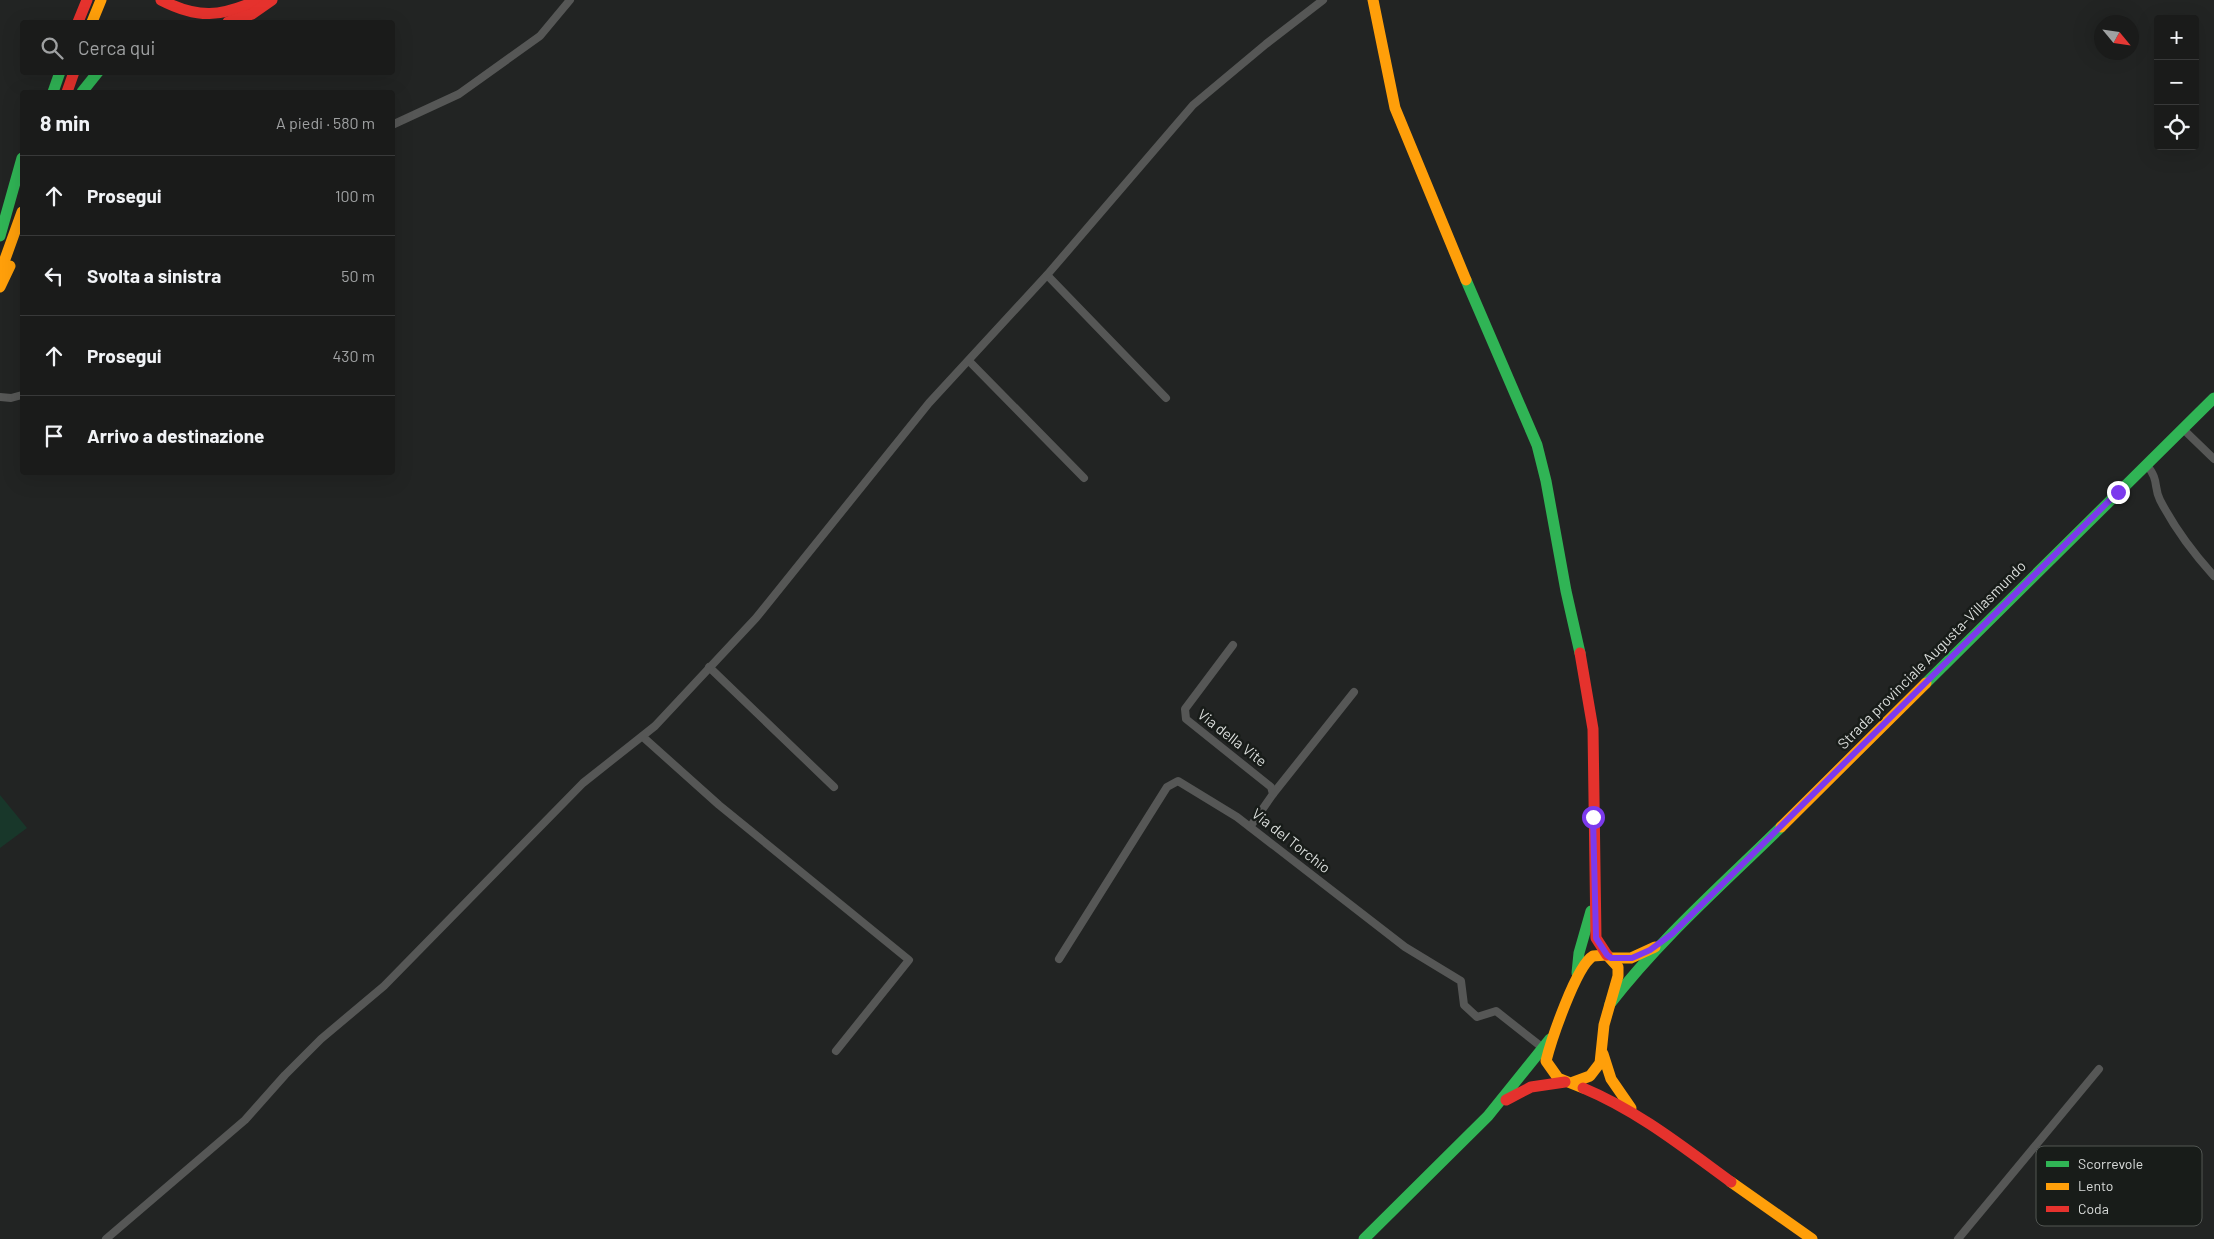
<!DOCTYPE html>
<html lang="it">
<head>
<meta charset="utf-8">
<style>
	body { margin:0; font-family:Barlow,sans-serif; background:#232423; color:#f1f3f6 }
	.controls { position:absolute; right:15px; top:15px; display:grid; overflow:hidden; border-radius:5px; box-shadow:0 5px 20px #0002 }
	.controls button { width:45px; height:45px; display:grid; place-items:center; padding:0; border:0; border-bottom:1px solid #383939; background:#1a1b1a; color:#f1f3f6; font:25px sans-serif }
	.compass { position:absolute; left:2094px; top:15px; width:45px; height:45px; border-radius:50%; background:#1a1b1a; box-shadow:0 5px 20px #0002; rotate:119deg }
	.stop { position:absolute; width:15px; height:15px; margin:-11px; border:4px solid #7c3aed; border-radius:50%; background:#fff }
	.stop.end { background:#7c3aed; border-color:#fff; box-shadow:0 1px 5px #0008 }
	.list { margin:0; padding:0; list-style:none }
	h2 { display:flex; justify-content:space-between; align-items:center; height:65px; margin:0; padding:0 20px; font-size:21px }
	h2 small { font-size:16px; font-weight:400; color:#9fa1a2 }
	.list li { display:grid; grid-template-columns:32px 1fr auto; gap:15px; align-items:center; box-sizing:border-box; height:80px; padding:0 20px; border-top:1px solid #383939 }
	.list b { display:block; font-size:19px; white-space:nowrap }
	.list em { font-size:16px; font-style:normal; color:#9fa1a2 }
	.icon { flex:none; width:28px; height:28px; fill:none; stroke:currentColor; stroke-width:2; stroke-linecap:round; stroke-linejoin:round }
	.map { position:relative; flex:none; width:2214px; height:1239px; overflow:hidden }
	.search { position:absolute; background:#1a1b1a; box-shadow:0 5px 20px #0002; left:20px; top:20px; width:375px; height:55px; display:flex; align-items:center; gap:12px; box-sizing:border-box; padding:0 18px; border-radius:5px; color:#9fa1a2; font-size:19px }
	.panel { position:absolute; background:#1a1b1a; box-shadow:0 5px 20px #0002; left:20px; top:90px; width:375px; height:385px; border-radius:5px }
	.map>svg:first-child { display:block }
	.green { fill:#18372a }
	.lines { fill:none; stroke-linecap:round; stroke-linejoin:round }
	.street { stroke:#565756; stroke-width:8 }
	.fast { stroke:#30b455; stroke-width:11 }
	.slow { stroke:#ff9f0a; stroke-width:11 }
	.jam { stroke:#e5322d; stroke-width:11 }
	.route { stroke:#7c3aed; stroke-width:6 }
	.labels { text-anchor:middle; stroke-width:5; stroke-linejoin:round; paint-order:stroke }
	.street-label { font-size:15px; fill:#d9dcda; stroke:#181c19 }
	.key { fill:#181c19; stroke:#525653; stroke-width:1 }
	.key-label { font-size:14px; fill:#d9dcda }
</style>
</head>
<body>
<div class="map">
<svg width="2214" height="1239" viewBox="0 0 2214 1239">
	<rect width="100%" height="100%" fill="#222423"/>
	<polygon class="green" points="0,795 27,828 0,848"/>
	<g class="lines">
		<g class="street">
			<polyline points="392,125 459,94 540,36 570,0"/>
			<polyline points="1047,275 1166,398"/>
			<polyline points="969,361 1084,478"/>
			<polyline points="0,397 11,398 22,395"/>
			<polyline points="2183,429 2214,459"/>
			<path d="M2146,464C2160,481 2153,486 2160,500C2174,527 2194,554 2214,576"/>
			<polyline points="1233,645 1185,709 1186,719 1271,787 1273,794 1250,827"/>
			<polyline points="709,667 834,787"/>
			<polyline points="643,737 719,805 909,960 836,1051"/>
			<polyline points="1273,794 1354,692"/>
			<polyline points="1059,959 1167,787 1178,781 1237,817 1405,947 1461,981 1464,1005 1477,1017 1496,1011 1543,1048"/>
			<polyline points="106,1239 245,1120 285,1075 321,1039 384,986 583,783 655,726 756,618 929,403 1047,275 1193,105 1266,44 1323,0"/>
			<polyline points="1958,1239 2099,1069"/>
		</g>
		<g class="fast">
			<polyline points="53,92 60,72"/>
			<polyline points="82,92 98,72"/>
			<polyline points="0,236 22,158"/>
			<polyline points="1466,280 1537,445 1546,481 1566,591 1580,653"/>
			<polyline points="1926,683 2214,398"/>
			<polyline points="1577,973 1579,953 1591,911"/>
			<path d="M1610,1004C1660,939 1723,884 1781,827"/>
			<polyline points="1364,1239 1488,1116 1550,1039"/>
		</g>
		<g class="slow">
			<polyline points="1373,0 1395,108 1466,280"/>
			<polyline points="92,22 101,0"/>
			<polyline points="0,273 22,212"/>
			<polyline points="0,287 10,266"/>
			<polyline points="1781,827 1926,683"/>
			<polyline points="1611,958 1631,958 1655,947"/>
			<polyline points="1603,1054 1611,1079 1631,1108"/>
			<path d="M1571,1083L1590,1076L1600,1063L1604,1025L1618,976V967L1607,955L1593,956C1576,966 1551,1041 1546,1061L1558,1078L1583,1088"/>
			<polyline points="1731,1182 1812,1239"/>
		</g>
		<g class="jam">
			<path d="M161,0C198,19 221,17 258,0"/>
			<polyline points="78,22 87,0"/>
			<polyline points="228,22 252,14 272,0"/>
			<polyline points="67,92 74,72"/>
			<polyline points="1580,653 1593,729 1596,938 1607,955"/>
			<path d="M1583,1088C1638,1111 1683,1147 1731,1182"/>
			<polyline points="1506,1100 1531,1087 1565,1082"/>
		</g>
	</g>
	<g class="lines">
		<polyline class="route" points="1593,817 1596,938 1607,955 1611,958 1632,958 1650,950 1672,934 2118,492"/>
	</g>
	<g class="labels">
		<g class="street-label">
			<text transform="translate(1932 655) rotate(-45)" y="5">Strada provinciale Augusta-Villasmundo</text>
			<text transform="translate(1232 738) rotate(38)" y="5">Via della Vite</text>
			<text transform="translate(1291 841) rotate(38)" y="5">Via del Torchio</text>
		</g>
	</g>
	<rect x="2036" y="1146" width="166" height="80" rx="8" class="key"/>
	<rect x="2046" y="1161" width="23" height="6" fill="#30b455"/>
	<rect x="2046" y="1183" width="23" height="7" fill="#ff9f0a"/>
	<rect x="2046" y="1206" width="23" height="6" fill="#e5322d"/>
	<g class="key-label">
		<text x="2078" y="1169">Scorrevole</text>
		<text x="2078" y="1191">Lento</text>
		<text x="2078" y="1214">Coda</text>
	</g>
</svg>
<div class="controls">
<button>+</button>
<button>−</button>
<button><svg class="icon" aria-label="locate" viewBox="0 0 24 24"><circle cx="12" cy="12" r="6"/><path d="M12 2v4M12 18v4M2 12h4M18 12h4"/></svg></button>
</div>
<svg class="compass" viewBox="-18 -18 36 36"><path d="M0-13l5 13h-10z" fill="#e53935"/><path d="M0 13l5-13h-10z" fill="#9fa1a2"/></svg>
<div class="stop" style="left:1593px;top:817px"></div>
<div class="stop end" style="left:2118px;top:492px"></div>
<div class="search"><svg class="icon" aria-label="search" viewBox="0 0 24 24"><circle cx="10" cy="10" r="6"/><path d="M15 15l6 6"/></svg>Cerca qui</div>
<section class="panel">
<h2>8 min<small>A piedi · 580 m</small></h2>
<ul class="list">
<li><svg class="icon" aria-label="ahead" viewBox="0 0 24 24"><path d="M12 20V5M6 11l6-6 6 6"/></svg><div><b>Prosegui</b></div><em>100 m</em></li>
<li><svg class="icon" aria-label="left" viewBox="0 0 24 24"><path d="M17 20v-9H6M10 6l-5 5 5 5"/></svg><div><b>Svolta a sinistra</b></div><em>50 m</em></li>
<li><svg class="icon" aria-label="ahead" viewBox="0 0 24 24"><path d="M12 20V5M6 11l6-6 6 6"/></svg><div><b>Prosegui</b></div><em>430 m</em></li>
<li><svg class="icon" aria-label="arrive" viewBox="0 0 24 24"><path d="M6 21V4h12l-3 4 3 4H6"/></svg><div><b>Arrivo a destinazione</b></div></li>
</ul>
</section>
</div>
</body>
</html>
